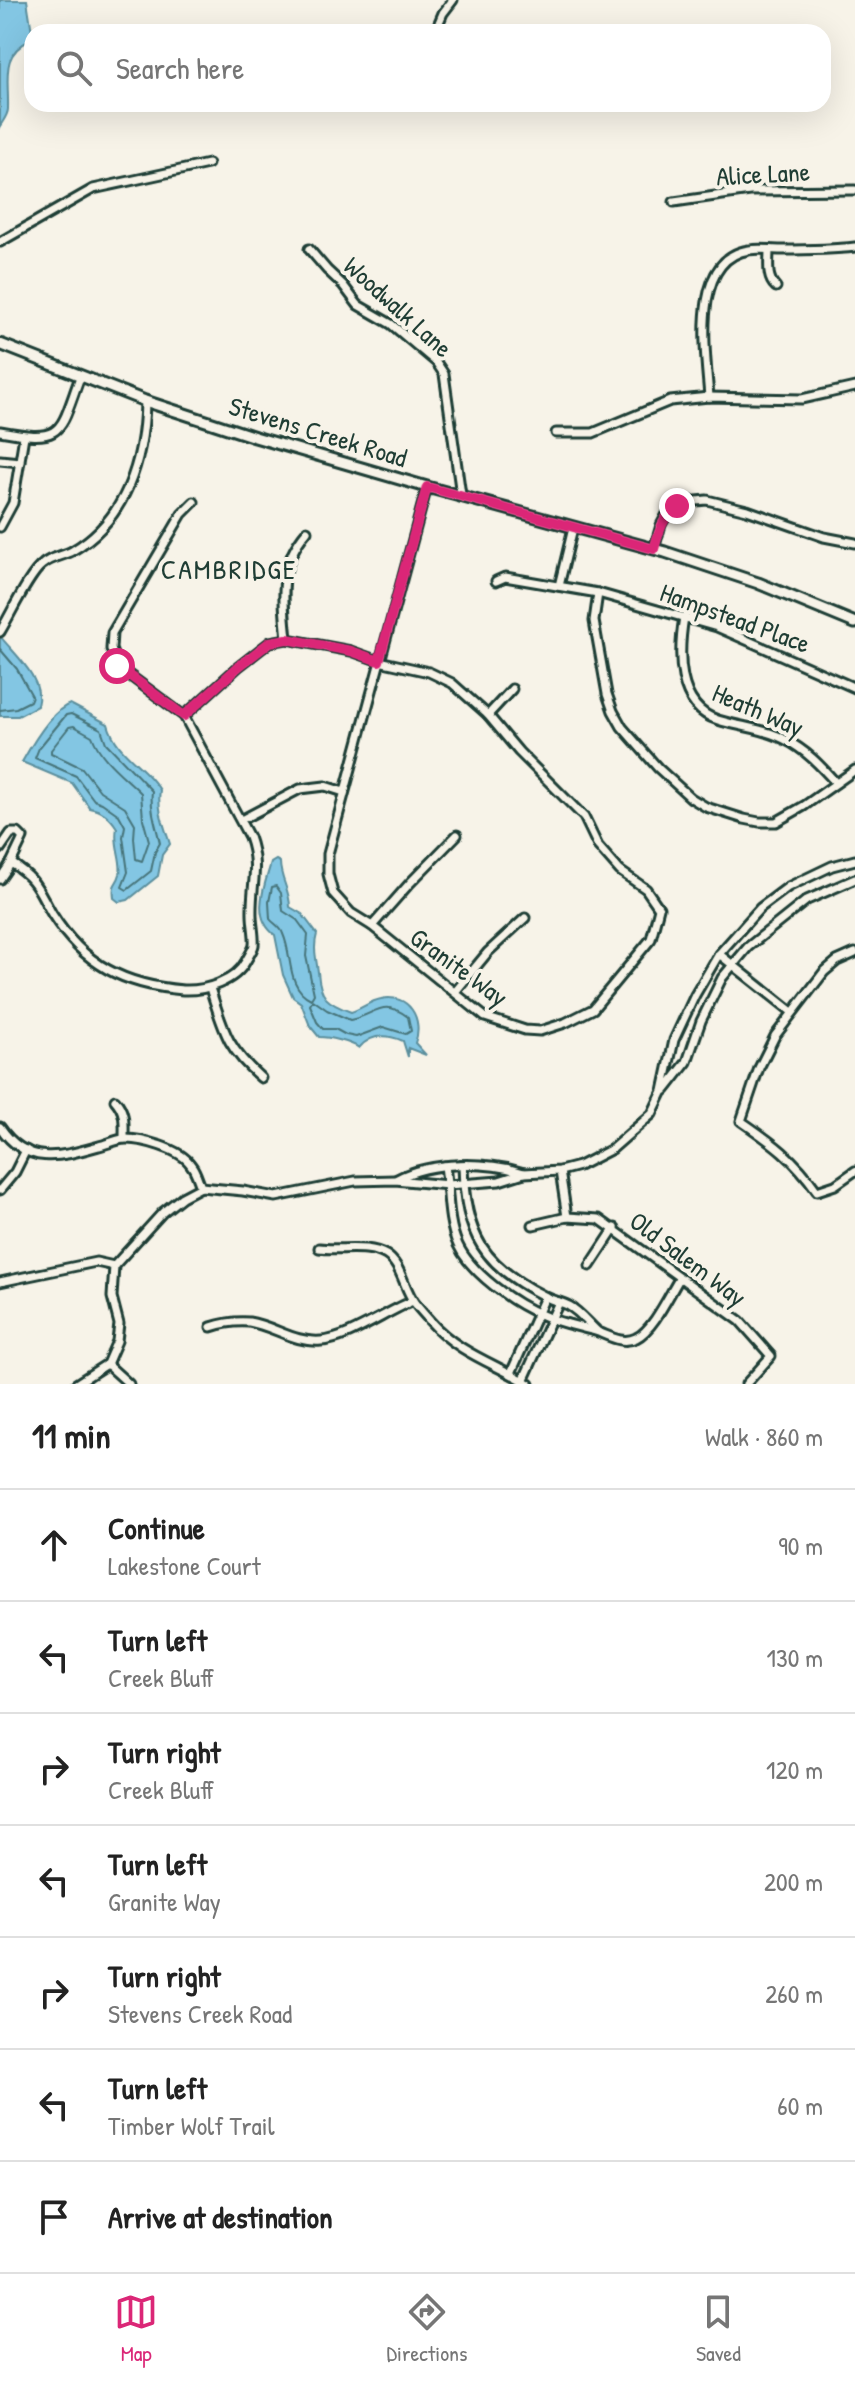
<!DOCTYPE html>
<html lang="en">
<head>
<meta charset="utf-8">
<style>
	body { margin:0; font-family:"Patrick Hand",sans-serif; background:#f2f2f2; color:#222 }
	.stop { position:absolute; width:24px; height:24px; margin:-18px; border:6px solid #db2777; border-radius:50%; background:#fff }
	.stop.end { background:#db2777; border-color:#fff; box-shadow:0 2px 8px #0008 }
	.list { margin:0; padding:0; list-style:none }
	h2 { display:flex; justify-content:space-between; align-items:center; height:104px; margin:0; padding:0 32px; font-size:34px }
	h2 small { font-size:26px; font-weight:400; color:#767676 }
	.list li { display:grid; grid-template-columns:52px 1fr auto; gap:24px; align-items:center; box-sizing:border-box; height:112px; padding:0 32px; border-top:2px solid #e0e0e0 }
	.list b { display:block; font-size:30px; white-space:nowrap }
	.list p { margin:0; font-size:26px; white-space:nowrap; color:#767676 }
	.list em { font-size:26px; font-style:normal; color:#767676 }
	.icon { flex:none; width:44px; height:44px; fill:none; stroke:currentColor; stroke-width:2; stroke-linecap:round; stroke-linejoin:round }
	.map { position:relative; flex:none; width:855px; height:1384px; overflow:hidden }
	.search { position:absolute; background:#fff; box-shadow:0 8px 32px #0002; left:24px; right:24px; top:24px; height:88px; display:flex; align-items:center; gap:20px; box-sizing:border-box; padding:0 28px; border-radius:24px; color:#767676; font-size:30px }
	.sheet { height:888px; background:#fff }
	nav { display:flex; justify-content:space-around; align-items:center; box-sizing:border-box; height:112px; border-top:2px solid #e0e0e0; background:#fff; font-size:22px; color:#767676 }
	nav a { display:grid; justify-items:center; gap:4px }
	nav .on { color:#db2777 }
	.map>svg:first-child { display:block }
	.water { fill:#83c6e3; stroke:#5b8f9d; stroke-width:2 }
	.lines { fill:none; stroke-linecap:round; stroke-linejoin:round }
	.shore { stroke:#47747a; stroke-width:2 }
	.street-casing { stroke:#1f3d34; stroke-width:13 }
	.secondary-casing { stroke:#1f3d34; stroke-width:15 }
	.street { stroke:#f7f3e8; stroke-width:7 }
	.secondary { stroke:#f7f3e8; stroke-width:9 }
	.route { stroke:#db2777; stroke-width:10 }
	.labels { text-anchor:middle; stroke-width:8; stroke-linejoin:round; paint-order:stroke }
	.street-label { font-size:26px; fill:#1f3d34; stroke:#f7f3e8 }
	.neighbourhood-label { font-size:28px; letter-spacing:2px; fill:#1f3d34; stroke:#f7f3e8 }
</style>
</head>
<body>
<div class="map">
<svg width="855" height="1384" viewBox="0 0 855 1384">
	<rect width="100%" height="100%" fill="#f7f3e8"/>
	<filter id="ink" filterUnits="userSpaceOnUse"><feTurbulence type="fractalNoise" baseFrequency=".0125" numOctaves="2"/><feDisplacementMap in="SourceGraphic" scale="16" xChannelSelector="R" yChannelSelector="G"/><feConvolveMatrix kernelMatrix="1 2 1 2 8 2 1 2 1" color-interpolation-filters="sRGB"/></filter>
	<g filter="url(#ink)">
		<g class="water">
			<path d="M0,0H27L32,32L30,40C0,55 9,77 8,109C8,115 3,121 0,126Z"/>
			<path d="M0,636C15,655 45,679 37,706L18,716H0Z"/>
			<path d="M70,704L108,724C116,754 145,765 160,790C157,810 164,825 170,844L162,855L158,876L128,900L119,902L114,898C112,881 117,886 120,874C123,860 113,844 117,828C111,818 102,810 90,808L72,783L22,762C32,744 52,710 70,704Z"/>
			<path d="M276,860L280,862C280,879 290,890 290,907L302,914L317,934C313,948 316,957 318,972C320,998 327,1003 351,1012C361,1009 370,1001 381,999C409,993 424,1019 415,1043L426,1055L408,1048V1057L403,1041C387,1034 371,1034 359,1048C351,1042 329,1037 319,1037L310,1026L301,1003L293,997L283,975L275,935C251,917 264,887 271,863Z"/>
		</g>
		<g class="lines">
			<g class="shore">
				<polyline points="0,649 17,669 32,696 30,701 16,708 0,710"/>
				<path d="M71,714L101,729L106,743L152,791C150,810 156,825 160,843L155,852L151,871L127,890L122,887L128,872L123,837L125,826L119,815L102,803L94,800L76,776L35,758L39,748L66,715Z"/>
				<path d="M74,726L92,736C101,760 123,775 141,793L143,819L149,841L142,861L136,859L134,838L135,824L125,807L100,791L82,768L51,753V750L69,727Z"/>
				<path d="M276,886L281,893L283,911L297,920L308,935L306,956L314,994L311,999C286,987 293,956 283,934C281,927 274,924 270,919L269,902L272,887Z"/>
				<path d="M313,1000L327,1010L350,1020C376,1015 382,997 408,1017L411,1031L406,1034L383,1027L356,1037L346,1035L335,1029H323L317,1022L310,1005Z"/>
			</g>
			<g class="street-casing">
				<g id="street">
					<polyline points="435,32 443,13 453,0"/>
					<polyline points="674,202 750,191 855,190"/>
					<polyline points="0,242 93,189 208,164"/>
					<polyline points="309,249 327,270 343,285 358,305 391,324 436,362 444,374 461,495"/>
					<path d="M769,250C769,263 766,278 776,287"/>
					<path d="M709,397C706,354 690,259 749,250C759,248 771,250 781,250C806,250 830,250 855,247"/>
					<path d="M0,431C65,443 59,433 80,377"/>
					<polyline points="556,433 593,433 670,401 709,397 802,399 855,387"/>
					<polyline points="0,460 20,462"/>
					<polyline points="0,527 13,503 24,436"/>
					<polyline points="654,549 661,525 667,514 686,502 707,500 747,510 824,537 855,543"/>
					<polyline points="496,581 505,577 598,593 717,627 855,688"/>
					<polyline points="559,586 573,528"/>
					<polyline points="598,593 594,621 607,694 613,711 622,727 658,768 691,798 706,807 744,819 759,822 776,822 804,806 855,770"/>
					<path d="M684,617C678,653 676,707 718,720C740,727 763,728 784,739C806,750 820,765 836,783"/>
					<path d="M0,632C10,616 29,574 43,564C51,557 63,556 72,551C126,520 144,460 145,401"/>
					<path d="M287,639C283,597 278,565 307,531"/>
					<polyline points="488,715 512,689"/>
					<polyline points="184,716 238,667 270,642 287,639 351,651 379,661 429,672 452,683 488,715 519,752 584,817 598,846 620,871 646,889 659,908 651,939 593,1009 565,1023 540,1031 525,1030 485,1017 372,926 351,913 333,893 328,874 328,854 427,487"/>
					<polyline points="241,820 300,789 325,786 344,792"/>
					<polyline points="0,849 11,833 18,833 23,838 11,863 0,879"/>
					<path d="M11,863C37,879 38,890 52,914C84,965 124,985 183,990C205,991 235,982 246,961C248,957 253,950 254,945C255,936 252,924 252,915C251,884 260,868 249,837L184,716L117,666L111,649L112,633L182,514L194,502"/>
					<polyline points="372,926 410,883 457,835"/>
					<path d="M855,953L837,961L824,972L775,1036L759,1068L741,1121C773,1143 794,1158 817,1191L835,1185L855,1171"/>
					<polyline points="719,954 792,1012"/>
					<path d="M210,988C224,1031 226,1047 261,1078"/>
					<polyline points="455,992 488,952 525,918"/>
					<polyline points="665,1090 687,1062 701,1021 722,978 748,947 807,900 855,879"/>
					<path d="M115,1100C126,1112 124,1124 124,1139"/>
					<path d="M0,1127C27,1167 60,1157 99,1146C107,1144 116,1140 123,1139C141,1138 181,1149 191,1165C196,1171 198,1180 201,1187"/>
					<path d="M445,1166C449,1191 447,1221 458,1245C471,1273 513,1303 542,1315C559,1323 577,1326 595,1331C608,1335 622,1345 636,1338C653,1330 669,1295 679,1279"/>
					<path d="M463,1166C465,1235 483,1266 546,1297C553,1301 562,1302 569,1306C579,1311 588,1323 597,1331"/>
					<polyline points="560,1171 567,1217"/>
					<path d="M397,1179C432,1161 486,1161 524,1173"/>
					<polyline points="0,1190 15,1172 26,1150"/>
					<polyline points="533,1225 567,1217 599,1219 740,1321 771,1356 746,1384"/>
					<path d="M319,1248C339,1251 368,1244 386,1255C401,1264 404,1288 414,1302C419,1309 425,1315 430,1321C458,1353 494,1363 529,1384"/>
					<polyline points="590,1266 615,1228"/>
					<polyline points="0,1282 96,1262 114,1266"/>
					<path d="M211,1327C223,1323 236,1321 249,1322C274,1326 294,1343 321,1341C347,1340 387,1311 413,1301"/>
					<polyline points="107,1364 129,1384"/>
					<polyline points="511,1373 545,1297"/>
					<polyline points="523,1381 559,1302"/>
					<polyline points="76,1384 107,1364 117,1341 119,1324 112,1297 114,1266 163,1212 182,1197 201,1187 243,1191 276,1197 355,1181 395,1180 448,1185 499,1181 524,1173 560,1171 579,1166 612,1149 652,1114 663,1091 674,1040 695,995 719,954 760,908 788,887 832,866 855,860"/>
				</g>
			</g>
			<g class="secondary-casing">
				<polyline id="secondary" points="0,344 145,401 255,437 427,487 665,552 758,583 855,623"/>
			</g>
			<use href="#street" class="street"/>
			<use href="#secondary" class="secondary"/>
		</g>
	</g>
	<g class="lines" filter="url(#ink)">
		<path class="route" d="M117,666L184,716L238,667L270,642L287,639L351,651L379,661L427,487L654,549C659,532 662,518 677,506"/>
	</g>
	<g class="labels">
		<g class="street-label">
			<text transform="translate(763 174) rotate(-3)" y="9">Alice Lane</text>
			<text transform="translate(398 307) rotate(42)" y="9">Woodwalk Lane</text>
			<text transform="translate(318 432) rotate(17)" y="9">Stevens Creek Road</text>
			<text transform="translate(735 618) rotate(20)" y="9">Hampstead Place</text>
			<text transform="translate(758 710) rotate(23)" y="9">Heath Way</text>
			<text transform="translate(459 967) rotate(36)" y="9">Granite Way</text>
			<text transform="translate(688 1259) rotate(37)" y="9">Old Salem Way</text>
		</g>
		<g class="neighbourhood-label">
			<text x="229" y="579">CAMBRIDGE</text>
		</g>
	</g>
</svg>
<div class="stop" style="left:117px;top:666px"></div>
<div class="stop end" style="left:677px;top:506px"></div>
<div class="search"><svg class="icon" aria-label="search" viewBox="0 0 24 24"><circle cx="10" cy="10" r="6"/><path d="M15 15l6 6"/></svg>Search here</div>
</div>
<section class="sheet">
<h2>11 min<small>Walk · 860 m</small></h2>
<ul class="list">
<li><svg class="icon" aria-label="ahead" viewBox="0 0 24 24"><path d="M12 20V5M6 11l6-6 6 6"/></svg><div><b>Continue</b><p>Lakestone Court</p></div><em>90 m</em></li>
<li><svg class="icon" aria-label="left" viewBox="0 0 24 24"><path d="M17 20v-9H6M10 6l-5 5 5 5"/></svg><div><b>Turn left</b><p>Creek Bluff</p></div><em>130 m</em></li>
<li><svg class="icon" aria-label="right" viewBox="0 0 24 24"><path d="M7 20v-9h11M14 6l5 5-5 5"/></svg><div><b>Turn right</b><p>Creek Bluff</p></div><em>120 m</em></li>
<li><svg class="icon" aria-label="left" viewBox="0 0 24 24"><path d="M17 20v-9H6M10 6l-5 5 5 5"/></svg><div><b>Turn left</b><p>Granite Way</p></div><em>200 m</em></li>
<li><svg class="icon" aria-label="right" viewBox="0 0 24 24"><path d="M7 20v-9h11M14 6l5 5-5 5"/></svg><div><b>Turn right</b><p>Stevens Creek Road</p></div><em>260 m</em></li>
<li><svg class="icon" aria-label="left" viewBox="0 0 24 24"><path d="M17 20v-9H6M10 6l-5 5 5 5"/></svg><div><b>Turn left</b><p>Timber Wolf Trail</p></div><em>60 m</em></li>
<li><svg class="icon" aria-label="arrive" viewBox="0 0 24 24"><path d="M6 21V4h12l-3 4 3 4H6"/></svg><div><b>Arrive at destination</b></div></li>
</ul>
</section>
<nav>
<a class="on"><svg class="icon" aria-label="map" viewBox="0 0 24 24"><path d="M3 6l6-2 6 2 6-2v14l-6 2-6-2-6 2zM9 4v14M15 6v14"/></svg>Map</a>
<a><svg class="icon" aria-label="directions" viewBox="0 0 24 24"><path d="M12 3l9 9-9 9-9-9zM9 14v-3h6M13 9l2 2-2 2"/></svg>Directions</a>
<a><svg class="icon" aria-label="saved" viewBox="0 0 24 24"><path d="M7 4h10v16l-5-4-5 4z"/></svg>Saved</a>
</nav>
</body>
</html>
